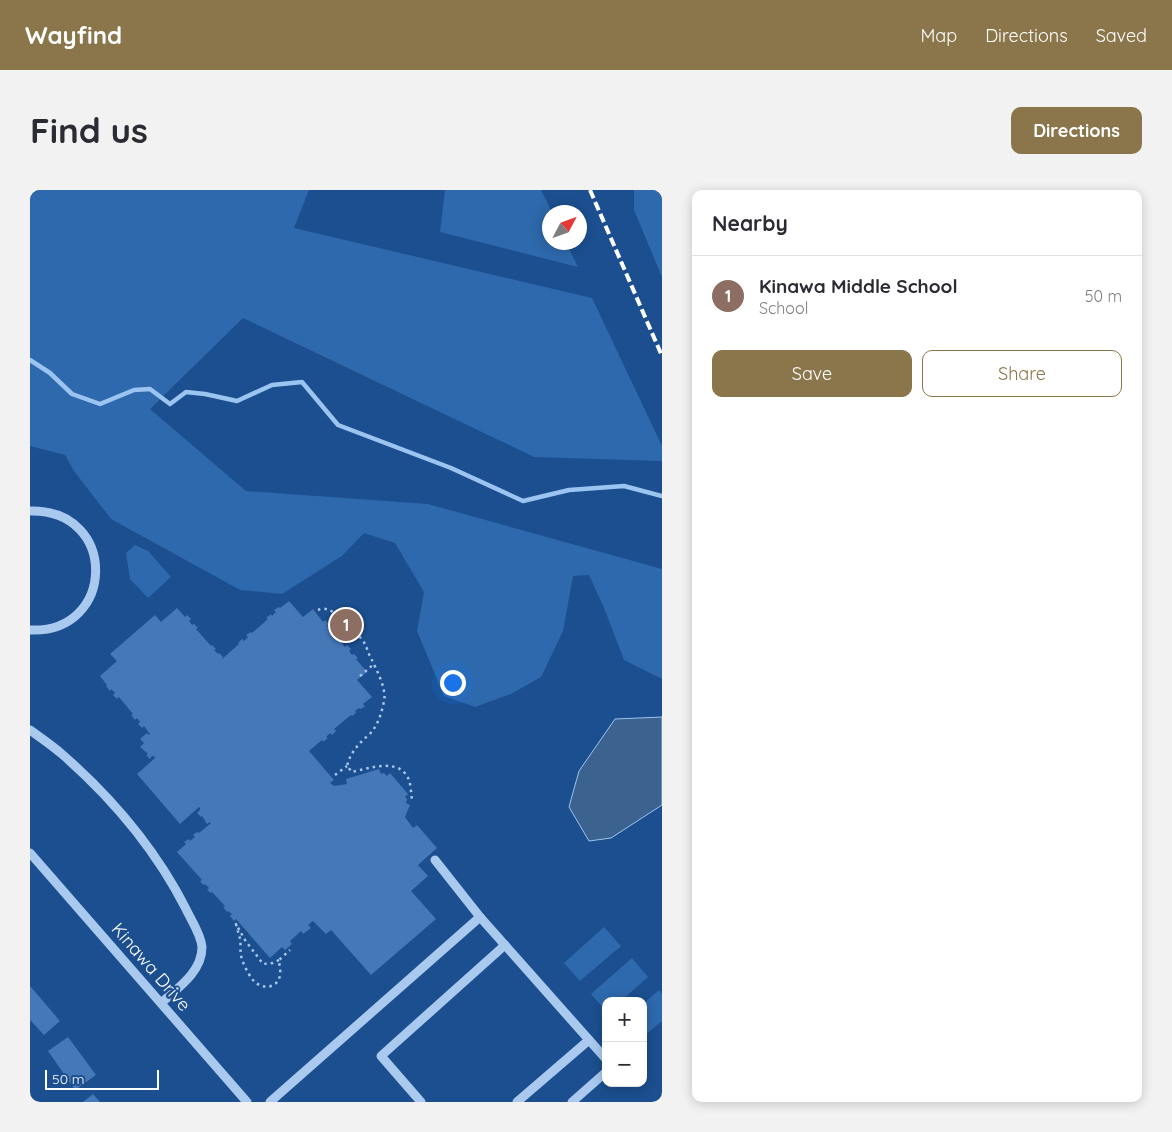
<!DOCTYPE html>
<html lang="en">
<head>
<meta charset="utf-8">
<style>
	body { margin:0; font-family:Quicksand,sans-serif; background:#f2f2f3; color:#2b2b33 }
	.controls { position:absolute; right:15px; bottom:15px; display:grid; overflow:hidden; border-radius:10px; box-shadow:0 2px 12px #0003 }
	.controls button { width:45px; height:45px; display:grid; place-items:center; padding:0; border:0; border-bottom:1px solid #e1e1e2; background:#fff; color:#2b2b33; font:25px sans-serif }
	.compass { position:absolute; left:512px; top:15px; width:45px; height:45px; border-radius:50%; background:#fff; box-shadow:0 2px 12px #0003; rotate:49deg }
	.scale { position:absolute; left:15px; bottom:12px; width:114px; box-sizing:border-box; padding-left:5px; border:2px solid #fff; border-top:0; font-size:14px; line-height:18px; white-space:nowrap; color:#fff; -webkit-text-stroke:4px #1b4f8f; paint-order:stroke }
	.you { position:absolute; left:422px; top:492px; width:18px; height:18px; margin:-12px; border:4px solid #fff; border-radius:50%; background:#1a73e8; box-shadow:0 0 0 8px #1a73e833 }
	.badge { display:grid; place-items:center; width:32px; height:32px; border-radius:50%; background:#8a764a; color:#fff; font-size:16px; font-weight:700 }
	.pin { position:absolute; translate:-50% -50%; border:2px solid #fff; box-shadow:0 1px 5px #0006 }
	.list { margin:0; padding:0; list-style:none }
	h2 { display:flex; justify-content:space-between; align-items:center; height:65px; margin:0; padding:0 20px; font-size:21px }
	h2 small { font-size:16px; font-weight:400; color:#7c7c81 }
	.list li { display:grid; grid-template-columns:32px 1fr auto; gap:15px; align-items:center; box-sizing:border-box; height:80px; padding:0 20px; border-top:1px solid #e1e1e2 }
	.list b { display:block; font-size:19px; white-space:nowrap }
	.list p { margin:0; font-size:16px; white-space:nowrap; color:#7c7c81 }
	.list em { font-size:16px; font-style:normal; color:#7c7c81 }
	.actions { display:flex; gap:10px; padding:15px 20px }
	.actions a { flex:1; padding:11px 0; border:1px solid #8a764a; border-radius:10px; text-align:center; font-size:18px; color:#8a764a }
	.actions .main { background:#8a764a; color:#fff }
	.map { position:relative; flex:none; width:632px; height:912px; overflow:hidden; border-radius:10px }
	header { display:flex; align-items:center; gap:30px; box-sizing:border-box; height:70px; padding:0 25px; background:#8a764a; color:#fff }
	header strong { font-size:24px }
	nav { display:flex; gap:28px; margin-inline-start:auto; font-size:18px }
	.intro { display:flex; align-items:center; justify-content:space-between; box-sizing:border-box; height:120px; padding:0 30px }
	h1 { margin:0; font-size:35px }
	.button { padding:12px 22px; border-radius:10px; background:#8a764a; color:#fff; font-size:18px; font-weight:700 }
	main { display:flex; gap:30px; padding:0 30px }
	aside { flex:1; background:#fff; border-radius:10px; box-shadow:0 2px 12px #0003 }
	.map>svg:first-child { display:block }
	.green { fill:#2e69ad }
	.water { fill:#3c6290; stroke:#9cc4f0 }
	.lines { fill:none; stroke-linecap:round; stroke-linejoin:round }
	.stream { stroke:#9cc4f0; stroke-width:4.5 }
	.building { fill:#4478b7 }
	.path { stroke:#a9c9ee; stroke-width:2.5; stroke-dasharray:2.5 4; stroke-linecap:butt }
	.minor { stroke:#a9c9ee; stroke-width:9 }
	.rail { stroke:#fff; stroke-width:4; stroke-dasharray:9 4; stroke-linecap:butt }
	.labels { text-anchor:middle; stroke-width:5; stroke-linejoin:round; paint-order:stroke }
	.street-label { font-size:18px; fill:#fff; stroke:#1b4f8f }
</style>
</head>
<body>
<header>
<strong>Wayfind</strong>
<nav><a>Map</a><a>Directions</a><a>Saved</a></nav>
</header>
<div class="intro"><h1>Find us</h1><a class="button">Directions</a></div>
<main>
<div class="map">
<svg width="632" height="912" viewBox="0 0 632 912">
	<rect width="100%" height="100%" fill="#1b4f8f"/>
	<g class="green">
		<polygon points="0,0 279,0 264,38 562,108 632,256 632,271 504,267 213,128 120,219 216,301 398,314 632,379 632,489 594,470 574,418 559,385 543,386 533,441 511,487 481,504 445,517 414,506 387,441 394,402 365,353 334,343 312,366 252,404 210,400 81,329 44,281 35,265 0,256"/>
		<polygon points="415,0 511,0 522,22 520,22 520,52 536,53 548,77 410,42"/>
		<polygon points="604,0 632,0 632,87 604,20"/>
		<polygon points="105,355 118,361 141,387 118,408 100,389 96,363"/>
		<polygon points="574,737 591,756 550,791 534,773"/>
		<polygon points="602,768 618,787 591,811 576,811 576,821 561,804"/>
		<polygon points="629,800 632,804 632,831 613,847 613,814"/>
	</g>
	<polygon class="water" points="632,527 632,615 581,648 559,651 539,617 549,581 585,529"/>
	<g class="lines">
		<polyline class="stream" points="0,170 20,183 42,204 70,214 104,200 120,199 140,214 156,202 175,204 207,211 242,195 272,192 308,235 421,278 493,311 539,300 594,296 632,306"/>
	</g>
	<g class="building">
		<polygon points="259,411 273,427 283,419 293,432 295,430 299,434 297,436 301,440 302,438 306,443 304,444 315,457 317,455 321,459 319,461 322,465 324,464 328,468 326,469 337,482 327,490 342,507 333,514 335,516 331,519 329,518 325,521 326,523 322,526 321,525 304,539 306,541 302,545 300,543 296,547 298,548 293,552 292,550 279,561 304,590 300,593 304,596 317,594 316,589 349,579 351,584 354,583 357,586 360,583 378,604 375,607 377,609 376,613 380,615 375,627 383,638 387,635 407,658 388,675 398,686 381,701 406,729 341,785 301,740 296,744 283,731 278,735 281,738 273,744 271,741 260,751 262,754 255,760 252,757 240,768 206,729 204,731 200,726 202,724 198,721 197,722 193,717 195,716 182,702 181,703 177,700 179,698 175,694 173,695 170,691 172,690 147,662 156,654 154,652 159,649 160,651 165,647 163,645 167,642 169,643 181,633 180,632 177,634 172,626 171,627 167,623 170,620 170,618 169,617 150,634 107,584 125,568 124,566 122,566 120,569 116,565 118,564 110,557 114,553 110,549 117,543 119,545 120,544 114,536 112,538 108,534 110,532 107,528 105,530 101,525 103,524 89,507 87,509 83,505 85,503 81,499 80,501 76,496 77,495 70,486 87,471 80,464 125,425 131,432 147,418 155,427 157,425 161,429 159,431 162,435 164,434 168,438 166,439 181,456 182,455 186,459 184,460 188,464 189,463 193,467 192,468 192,469 209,454 208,453 212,449 214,451 218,447 216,445 221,442 222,443 238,429 236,428 241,424 242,426 246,422 244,420 249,417 250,418"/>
		<polygon points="0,796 30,831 14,845 0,830"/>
		<polygon points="38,847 66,885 45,900 18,861"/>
		<polygon points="63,904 70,912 53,912"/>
	</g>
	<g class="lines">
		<g class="path">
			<path d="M288,420C291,419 295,418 299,420C311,425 328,443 335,454C337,458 338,463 341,468C346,479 357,499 354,511C352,521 349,532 343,540C341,543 338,546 335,548C326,557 320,564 317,576L322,582C340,578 370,567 379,590C381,596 381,604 382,610"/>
			<polyline points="330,486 344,474"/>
			<polyline points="305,585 317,576"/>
			<path d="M249,770L243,773L233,774L215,750L206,734C207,739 209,744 210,749C211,754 210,760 211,765C212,772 218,784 223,790C231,800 248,799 250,785C251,780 249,775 249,770L260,760"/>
		</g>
		<g class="minor">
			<path d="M0,321C89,319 86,444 0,440"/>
			<path d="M0,540C11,548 23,556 33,565C82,608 126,660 156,719C161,730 171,744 172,757C172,782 148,798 131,813"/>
			<polyline points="0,663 217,912"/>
			<polyline points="405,670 450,727"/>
			<polyline points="240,912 450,727 576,869"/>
			<polyline points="391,912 351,866 475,755"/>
			<polyline points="487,912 559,850"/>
			<polyline points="542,912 576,882"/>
		</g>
		<polyline class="rail" points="560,0 632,166"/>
	</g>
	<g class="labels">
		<g class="street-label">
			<text transform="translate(121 777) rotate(49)" y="6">Kinawa Drive</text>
		</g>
	</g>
</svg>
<div class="controls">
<button>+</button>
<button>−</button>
</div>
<svg class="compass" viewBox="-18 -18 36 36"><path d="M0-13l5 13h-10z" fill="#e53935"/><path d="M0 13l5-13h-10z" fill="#7c7c81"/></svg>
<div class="scale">50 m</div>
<div class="you"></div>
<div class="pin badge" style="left:316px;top:435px;background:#8d6e63">1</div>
</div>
<aside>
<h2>Nearby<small></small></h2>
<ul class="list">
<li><span class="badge" style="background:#8d6e63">1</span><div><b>Kinawa Middle School</b><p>School</p></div><em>50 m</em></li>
</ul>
<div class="actions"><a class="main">Save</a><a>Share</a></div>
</aside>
</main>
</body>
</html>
